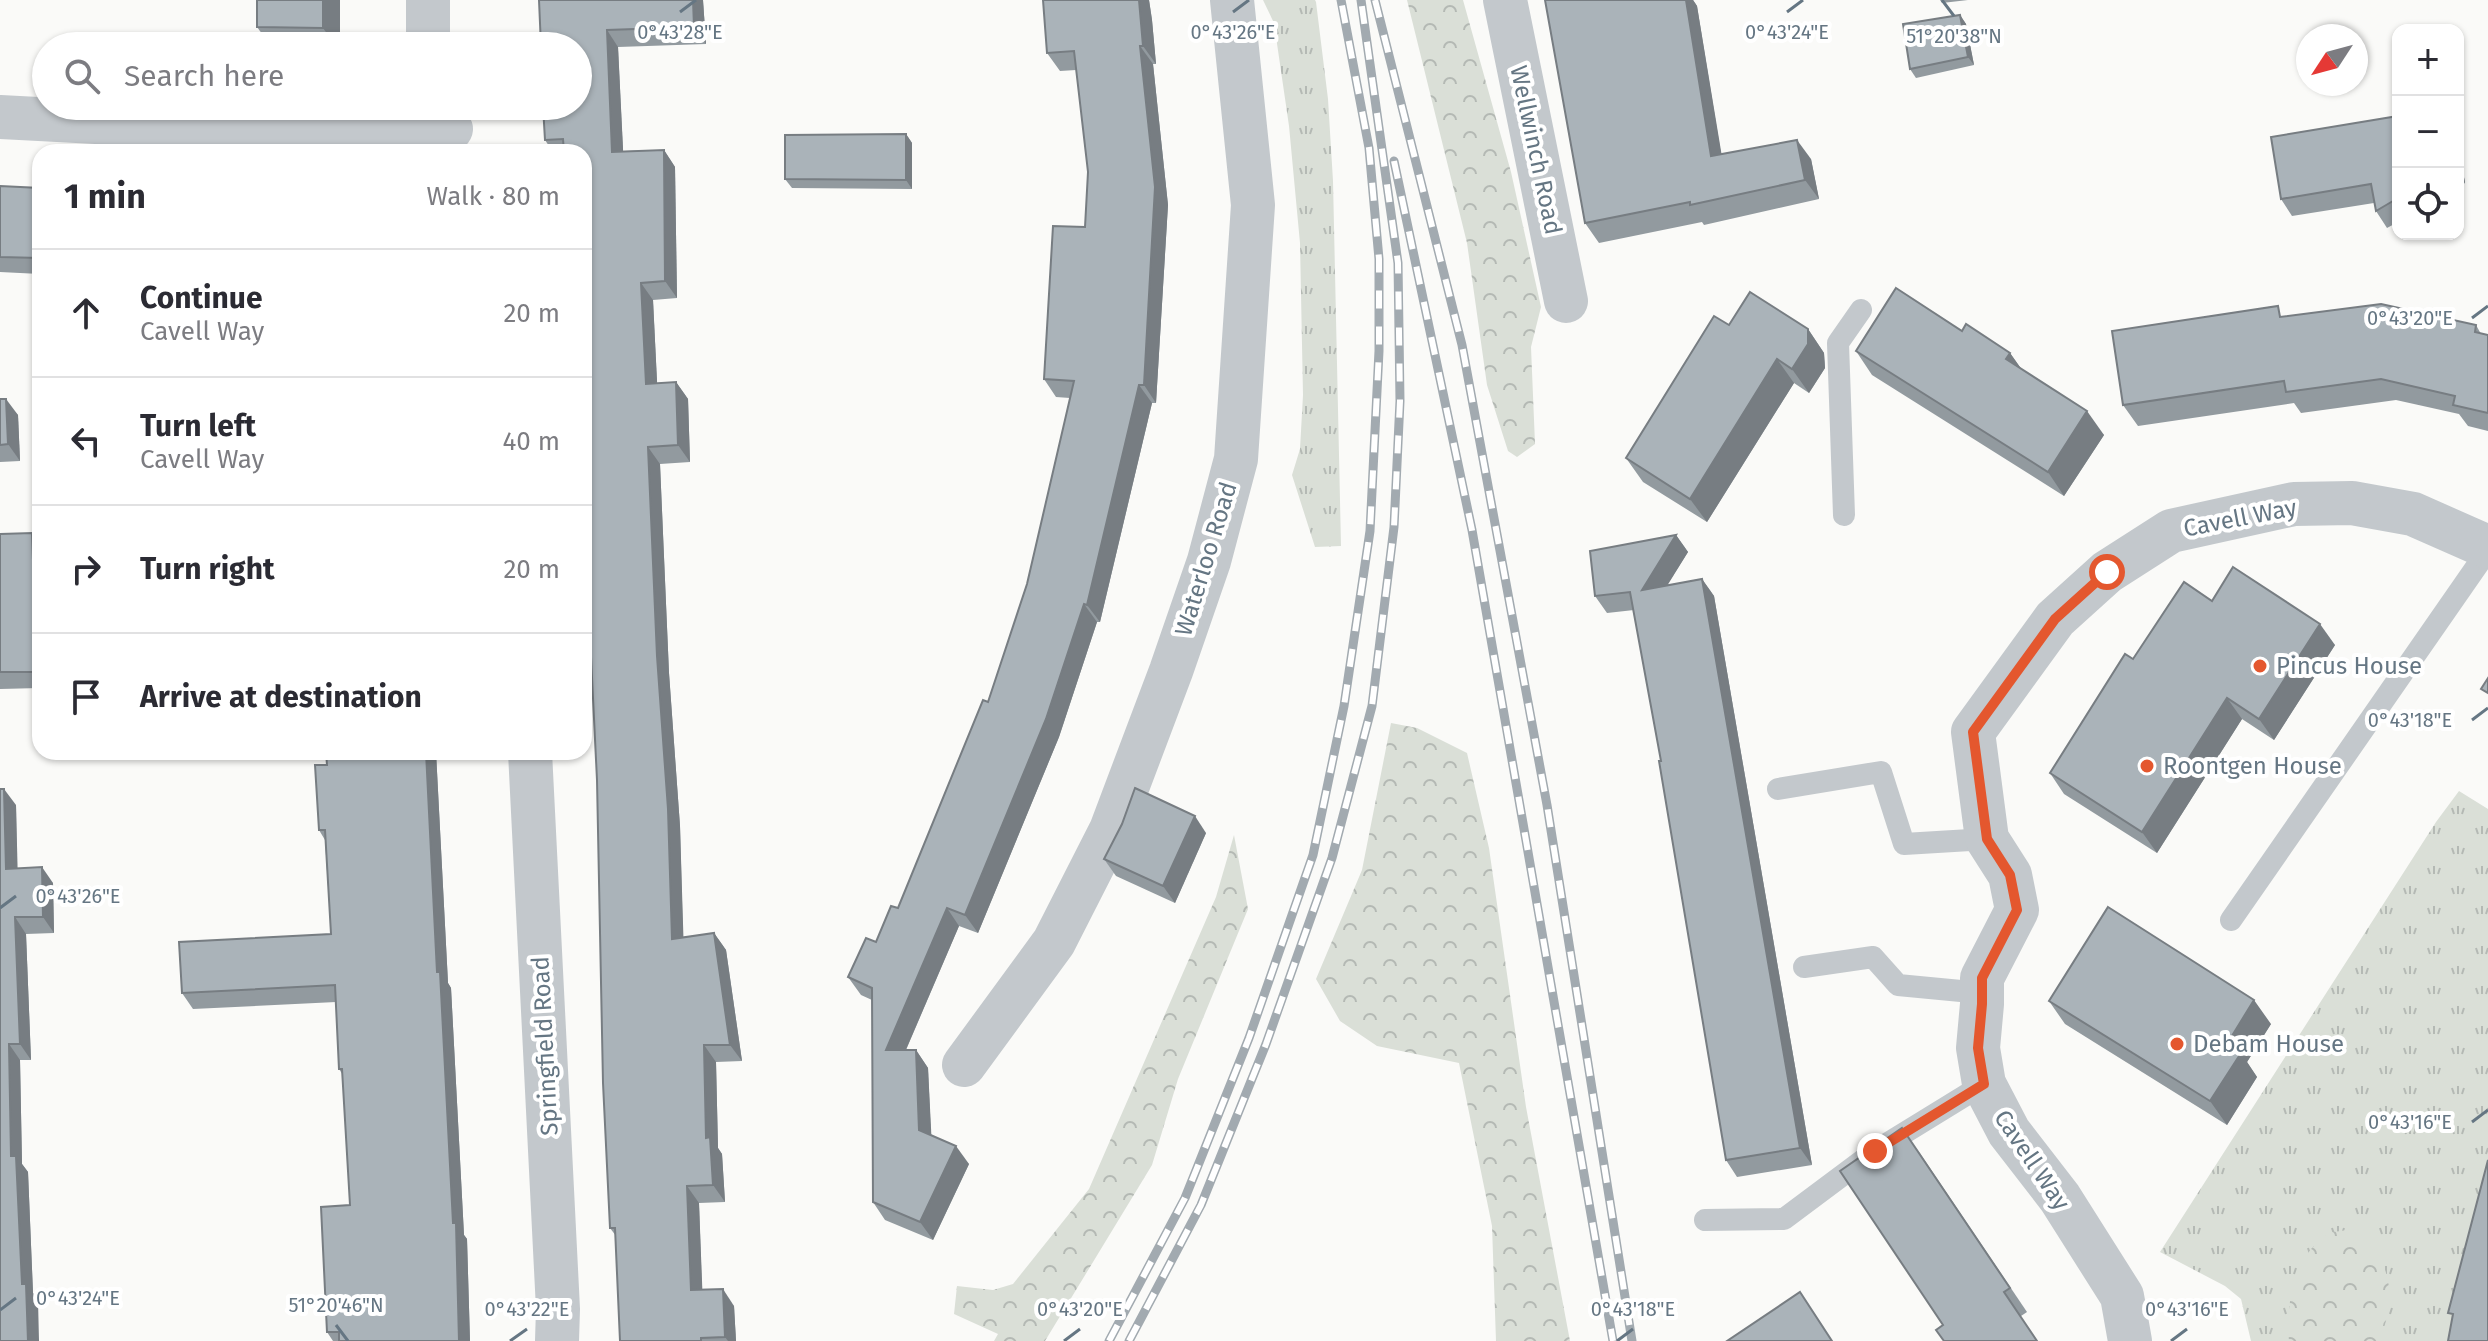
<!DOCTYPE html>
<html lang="en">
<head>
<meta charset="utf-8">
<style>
	body { margin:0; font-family:"Fira Sans",sans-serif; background:#f2f2f3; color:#2b2b33 }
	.controls { position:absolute; right:24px; top:24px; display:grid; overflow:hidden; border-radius:16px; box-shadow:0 2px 6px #0004 }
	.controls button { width:72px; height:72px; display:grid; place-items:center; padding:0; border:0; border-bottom:2px solid #e1e1e2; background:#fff; color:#2b2b33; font:40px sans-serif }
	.compass { position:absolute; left:2296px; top:24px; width:72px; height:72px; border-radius:50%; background:#fff; box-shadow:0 2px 6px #0004; rotate:234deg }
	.stop { position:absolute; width:24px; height:24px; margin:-18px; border:6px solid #e4572e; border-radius:50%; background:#fff }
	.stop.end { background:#e4572e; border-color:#fff; box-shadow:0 2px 8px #0008 }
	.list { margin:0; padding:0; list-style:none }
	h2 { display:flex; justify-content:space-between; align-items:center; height:104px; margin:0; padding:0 32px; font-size:34px }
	h2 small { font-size:26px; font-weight:400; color:#7c7c81 }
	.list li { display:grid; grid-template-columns:52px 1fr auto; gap:24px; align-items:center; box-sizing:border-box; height:128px; padding:0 32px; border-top:2px solid #e1e1e2 }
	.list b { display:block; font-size:30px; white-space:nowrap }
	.list p { margin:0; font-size:26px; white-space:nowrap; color:#7c7c81 }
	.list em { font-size:26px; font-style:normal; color:#7c7c81 }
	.icon { flex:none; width:44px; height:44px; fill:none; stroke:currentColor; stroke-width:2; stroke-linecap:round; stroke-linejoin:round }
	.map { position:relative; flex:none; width:2488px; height:1341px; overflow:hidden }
	.search { position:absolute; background:#fff; box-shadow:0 2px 6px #0004; left:32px; top:32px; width:560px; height:88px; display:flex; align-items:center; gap:20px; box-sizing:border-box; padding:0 28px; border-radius:44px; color:#7c7c81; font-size:30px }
	.panel { position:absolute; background:#fff; box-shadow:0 2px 6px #0004; left:32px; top:144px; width:560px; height:616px; border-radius:24px }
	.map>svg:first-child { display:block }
	.grass { fill:url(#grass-tufts) }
	.forest { fill:url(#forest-crowns) }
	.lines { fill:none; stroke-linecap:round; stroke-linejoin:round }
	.lane { stroke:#c3c8cc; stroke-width:22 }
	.street { stroke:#c3c8cc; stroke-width:44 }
	.rail-casing { stroke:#a2aab0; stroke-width:9 }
	.rail { stroke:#fff; stroke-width:6; stroke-dasharray:18; stroke-linecap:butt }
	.wall { fill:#929a9f }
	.shaded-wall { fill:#777d82 }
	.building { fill:#aab3b9; stroke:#777d82; stroke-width:2 }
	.route { stroke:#e4572e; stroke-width:10 }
	.ticks { fill:none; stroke:#657683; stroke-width:3 }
	.poi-dot { fill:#e4572e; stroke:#fff; stroke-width:3 }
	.labels { text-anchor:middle; stroke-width:8; stroke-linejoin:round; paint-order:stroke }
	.street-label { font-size:24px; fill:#657683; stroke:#fff }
	.poi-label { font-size:24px; fill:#657683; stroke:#fff; text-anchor:start }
	.ticks-label { font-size:20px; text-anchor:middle; fill:#657683; stroke:#fff; stroke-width:8; stroke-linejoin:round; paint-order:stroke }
</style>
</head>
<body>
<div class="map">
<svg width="2488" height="1341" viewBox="0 0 2488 1341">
	<defs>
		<pattern id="grass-tufts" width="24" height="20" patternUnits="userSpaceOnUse" patternTransform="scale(2)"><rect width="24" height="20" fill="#dadfd7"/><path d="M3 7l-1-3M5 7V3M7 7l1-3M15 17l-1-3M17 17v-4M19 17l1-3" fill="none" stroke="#b4b9b4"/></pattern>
		<pattern id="forest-crowns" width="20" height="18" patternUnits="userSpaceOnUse" patternTransform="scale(2)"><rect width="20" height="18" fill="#dadfd7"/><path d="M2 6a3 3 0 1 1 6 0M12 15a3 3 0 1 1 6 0" fill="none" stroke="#b4b9b4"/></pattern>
	</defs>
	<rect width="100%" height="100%" fill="#fafaf8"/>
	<g class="grass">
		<polygon points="1263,0 1315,0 1316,2 1328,99 1333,181 1341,546 1315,547 1292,475 1300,449 1303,395 1300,243 1289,126 1274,23"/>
		<polygon points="2459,791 2488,809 2488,1240 2465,1341 2251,1341 2241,1299 2225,1286 2160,1252 2436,822"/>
	</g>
	<g class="forest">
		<polygon points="1407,0 1463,0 1511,172 1541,307 1531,347 1535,444 1517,457 1508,451 1487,385 1467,243"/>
		<polygon points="1391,723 1417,728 1467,753 1489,848 1526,1107 1570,1341 1496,1341 1492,1226 1459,1063 1377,1046 1340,1021 1316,979 1362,870"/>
		<polygon points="1234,835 1248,909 1178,1079 1152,1165 1045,1341 994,1341 998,1334 954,1314 957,1286 993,1290 1013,1284 1089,1189 1216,897"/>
		<path d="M2349,1230C2392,1250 2399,1302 2378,1341H2289C2285,1305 2295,1252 2330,1233C2335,1231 2343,1231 2349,1230Z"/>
	</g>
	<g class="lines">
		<g class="lane">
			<polyline points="1844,515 1838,343 1861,310"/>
			<polyline points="1778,789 1881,772 1904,844 1987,839"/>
			<polyline points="2231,920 2488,550"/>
			<polyline points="1804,967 1873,957 1898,985 1982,993"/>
			<polyline points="1705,1220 1784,1219 1875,1151 1984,1084"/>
		</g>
		<g class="street">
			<polyline points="428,0 428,46"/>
			<polyline points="1505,0 1566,301"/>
			<polyline points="0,117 420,139 451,129"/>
			<polyline points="530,752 558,1309 557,1341"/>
			<polyline points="964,1065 1054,942 1111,830 1171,671 1209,561 1236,459 1253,205 1232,0"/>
			<polyline points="2130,1341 2122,1296 2060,1198 2009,1132 1984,1084 1978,1048 1982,1004 1982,978 2017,910 2010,875 1987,839 1973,732 2055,619 2107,572 2171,531 2294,504 2352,503 2413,514 2488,547"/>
		</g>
		<g class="rail-casing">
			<g id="rail">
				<polyline points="1375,0 1462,345 1547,805 1632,1341"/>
				<polyline points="1394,161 1472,530 1613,1341"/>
				<polyline points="1109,1341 1185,1198 1249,1038 1313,855 1344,706 1370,531 1379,351 1379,259 1369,148 1341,0"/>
				<polyline points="1129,1341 1201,1205 1266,1044 1332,858 1372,706 1394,527 1400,401 1398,263 1361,0"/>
			</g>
		</g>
		<use href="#rail" class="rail"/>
	</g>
	<g class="wall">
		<polygon points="257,0 340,0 340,46 271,46 257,27"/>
		<polygon points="539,0 703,0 706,44 618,47 623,151 664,150 675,167 677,298 653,300 657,383 676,382 688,399 690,462 660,464 669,673 680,826 683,937 714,933 726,950 742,1061 716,1062 718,1148 722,1154 725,1202 699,1203 702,1290 734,1306 736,1341 620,1341 616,1236 610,1228 584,152 553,152 545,140"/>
		<polygon points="1043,0 1149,0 1152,20 1156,64 1153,64 1168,205 1156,403 1152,403 1100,622 1097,622 1059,737 978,933 959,926 906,1050 916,1050 928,1068 931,1136 969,1164 933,1240 885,1220 873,1202 872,1000 861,995 848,977 876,942 898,908 988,702 1027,584 1070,398 1056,397 1044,379 1085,227 1088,172 1076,70 1060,71 1047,53"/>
		<polygon points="1545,0 1693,0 1697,6 1721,154 1811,159 1819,199 1704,225 1702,222 1599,243 1585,223"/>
		<polygon points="1940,0 1968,0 1942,3"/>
		<polygon points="1960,15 1966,24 1974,65 1916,78 1910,69"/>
		<polygon points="2398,116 2398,222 2387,228 2376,211 2374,203 2292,216 2281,199"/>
		<polygon points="906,134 912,143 912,189 792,188 785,179"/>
		<polygon points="2458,143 2465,183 2458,187"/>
		<polygon points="0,186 40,188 40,274 0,272"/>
		<polygon points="2285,316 2476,325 2481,334 2488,335 2488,431 2468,426 2459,414 2396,400 2301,413 2294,403 2138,426 2123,405"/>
		<polygon points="1729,325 1808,329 1824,353 1825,368 1809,393 1794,383 1707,522 1643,482 1626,458"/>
		<polygon points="1962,331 2010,353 2022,370 2104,435 2064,496 1872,375 1856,351"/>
		<polygon points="0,399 18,415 20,461 0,462"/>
		<polygon points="0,534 40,544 40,688 0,689"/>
		<polygon points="1676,535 1688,552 1667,585 1702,579 1714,596 1812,1165 1737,1177 1726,1160 1661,761 1634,610 1607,613 1595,596"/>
		<polygon points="2212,601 2335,645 2274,740 2242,719 2157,853 2064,794 2050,773 2133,659"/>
		<polygon points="326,752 436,752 448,983 451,988 464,1235 467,1239 470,1341 333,1341 327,1332 350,1205 343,1075 339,1069 336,1002 193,1009 182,993 331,934 325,840 319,830 327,765"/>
		<polygon points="16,805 17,868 53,883 54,933 26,934 31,1060 20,1060 22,1164 28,1172 33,1293 38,1300 0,1341"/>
		<polygon points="1122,824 1206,833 1175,903 1116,876 1104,859"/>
		<polygon points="2049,1001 2271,1024 2247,1062 2257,1077 2227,1125 2065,1024"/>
		<polygon points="1919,1152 2027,1312 2021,1316 1943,1325"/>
	</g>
	<g class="shaded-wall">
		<polygon points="323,0 340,0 340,46 336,46 323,28"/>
		<polygon points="693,0 703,0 706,44 694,27"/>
		<polygon points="1139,0 1149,0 1152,20 1156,64 1143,46"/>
		<polygon points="1686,0 1693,0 1697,6 1725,175 1711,156"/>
		<polygon points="1960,15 1966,24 1974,65 1968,57"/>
		<polygon points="607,30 618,47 624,169 612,152"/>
		<polygon points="1140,46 1153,64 1168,205 1156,403 1144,385"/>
		<polygon points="906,134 912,143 912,189 906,180"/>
		<polygon points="1797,140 1811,159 1819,199 1805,180"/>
		<polygon points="2458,143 2465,183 2458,173"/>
		<polygon points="664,150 675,167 677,298 665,281"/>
		<polygon points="641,283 653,300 658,401 646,384"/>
		<polygon points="1808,329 1824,353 1825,368 1809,393 1792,369"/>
		<polygon points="2010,353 2027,377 2006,359"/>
		<polygon points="1777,359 1794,383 1707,522 1690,499"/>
		<polygon points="676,382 688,399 690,462 678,445"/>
		<polygon points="1139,385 1152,403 1100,622 1087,605"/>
		<polygon points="6,399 18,415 20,461 8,444"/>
		<polygon points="2087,411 2104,435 2064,496 2048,472"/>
		<polygon points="648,447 660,464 669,673 680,826 684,956 672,939 657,656"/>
		<polygon points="32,533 40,544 40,569 33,560"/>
		<polygon points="1676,535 1688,552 1654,607 1642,590"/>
		<polygon points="1702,579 1714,596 1812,1165 1800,1148"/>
		<polygon points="1084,604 1097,622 1059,737 978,933 965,915"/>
		<polygon points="2320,624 2335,645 2274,740 2259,719"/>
		<polygon points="2227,698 2242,719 2157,853 2142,832"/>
		<polygon points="426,752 436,752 448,983 451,988 464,1235 467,1239 470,1341 459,1341 437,972"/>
		<polygon points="4,789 16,805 18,885 6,869"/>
		<polygon points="1195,816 1206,833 1175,903 1163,886"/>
		<polygon points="42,867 53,883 54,933 43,917"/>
		<polygon points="947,908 959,926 898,1068 886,1050"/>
		<polygon points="15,917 26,934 31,1060 20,1044"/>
		<polygon points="714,933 726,950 742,1061 730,1045"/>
		<polygon points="2254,1000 2271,1024 2247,1062 2257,1077 2227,1125 2210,1101 2227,1044"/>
		<polygon points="9,1044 20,1060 22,1164 28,1172 33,1293 38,1300 39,1341 28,1341 22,1284 11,1156"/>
		<polygon points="704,1045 716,1062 718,1148 722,1154 725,1202 713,1185 706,1138"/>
		<polygon points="916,1050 928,1068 932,1148 919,1130"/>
		<polygon points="956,1146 969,1164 933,1240 920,1222"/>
		<polygon points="687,1186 699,1203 703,1307 691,1290"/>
		<polygon points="723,1289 734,1306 736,1341 728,1341 725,1337"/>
	</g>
	<g class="building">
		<polygon points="257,0 323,0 323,28 257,27"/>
		<polygon points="539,0 693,0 694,27 607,30 612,152 664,150 665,281 641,283 646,384 676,382 678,445 648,447 657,656 668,809 672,939 714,933 730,1045 704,1045 706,1138 710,1137 713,1185 687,1186 691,1290 723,1289 725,1337 701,1338 701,1341 620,1341 615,1228 610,1228 603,1083 597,780 584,514 584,152 564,152 563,139 545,140 543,106 578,106 578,46 541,46"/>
		<polygon points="1043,0 1139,0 1143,46 1140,46 1155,187 1144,385 1139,385 1087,605 1084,604 1046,719 965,915 947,908 886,1050 916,1050 919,1130 956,1146 920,1222 873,1202 872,988 848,977 866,938 876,942 891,906 898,908 983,700 988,702 1027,584 1074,381 1044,379 1053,226 1085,227 1088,172 1074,51 1047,53"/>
		<polygon points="1545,0 1686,0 1711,156 1797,140 1805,180 1690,205 1690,202 1585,223"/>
		<polygon points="1960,15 1968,57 1910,69 1903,24"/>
		<polygon points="2398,116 2398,198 2376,211 2371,184 2281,199 2271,137"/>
		<polygon points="906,134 906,180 785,179 785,135"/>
		<polygon points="0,186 40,188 40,258 0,257"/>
		<polygon points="1896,288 1962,331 1966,324 2010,353 2006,359 2087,411 2048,472 1856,351"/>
		<polygon points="1750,292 1808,329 1808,344 1792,369 1777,359 1690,499 1626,458 1714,316 1729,325"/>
		<polygon points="2381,304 2476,325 2475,332 2488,335 2488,413 2453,405 2455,396 2381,379 2286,392 2284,381 2123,405 2112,331 2278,306 2280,317"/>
		<polygon points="0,399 6,399 8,444 0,445"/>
		<polygon points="32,533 33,560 40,560 40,672 0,672 0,534"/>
		<polygon points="1676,535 1642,590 1702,579 1800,1148 1726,1160 1659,761 1661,761 1630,592 1595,596 1590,551"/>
		<polygon points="2233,567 2320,624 2259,719 2227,698 2142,832 2050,773 2125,654 2133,659 2184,582 2212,601"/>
		<polygon points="2488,678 2488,693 2481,689"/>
		<polygon points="326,752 426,752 437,972 440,972 453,1223 456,1223 459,1341 339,1341 339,1332 327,1332 321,1207 350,1205 342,1069 339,1069 335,985 182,993 179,942 331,934 325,830 319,830 315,765 327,765"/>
		<polygon points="1135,788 1195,816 1163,886 1104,859 1122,824"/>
		<polygon points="0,789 4,789 6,869 42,867 43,917 15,917 20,1044 9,1044 11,1156 16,1156 22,1284 26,1284 28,1341 0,1341"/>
		<polygon points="2108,907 2254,1000 2227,1044 2241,1053 2210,1101 2049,1001"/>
		<polygon points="1902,1128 2010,1288 2004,1292 2037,1341 1944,1341 1936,1330 1943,1325 1840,1171"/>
		<polygon points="2488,1160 2488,1341 2448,1341 2453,1314 2448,1313"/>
		<polygon points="1800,1292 1832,1341 1727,1341"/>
	</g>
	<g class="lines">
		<polyline class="route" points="1875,1151 1984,1084 1978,1048 1982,1004 1982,978 2017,910 2010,875 1987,839 1973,732 2055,619 2107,572"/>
	</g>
	<path class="ticks" d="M1942,0L1954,16M680,12L696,0M1233,12L1249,0M1787,12L1803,0M2472,318L2488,306M2472,720L2488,708M0,908L16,896M2472,1122L2488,1110M0,1310L16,1298M336,1325L348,1341M510,1341L527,1329M1064,1341L1080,1329M1617,1341L1633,1329M2171,1341L2187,1329"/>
	<g class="poi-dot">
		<circle cx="2260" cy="666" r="8"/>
		<circle cx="2147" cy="766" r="8"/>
		<circle cx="2177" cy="1044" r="8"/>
	</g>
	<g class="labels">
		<g class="street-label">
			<text transform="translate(1536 150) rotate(78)" y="8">Wellwinch Road</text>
			<text transform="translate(2240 518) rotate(-11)" y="8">Cavell Way</text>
			<text transform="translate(1206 559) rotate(-73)" y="8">Waterloo Road</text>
			<text transform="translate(545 1046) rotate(-93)" y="8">Springfield Road</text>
			<text transform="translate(2032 1160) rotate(56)" y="8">Cavell Way</text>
		</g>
		<g class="poi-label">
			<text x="2276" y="674">Pincus House</text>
			<text x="2163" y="774">Roontgen House</text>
			<text x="2193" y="1052">Debam House</text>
		</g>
	</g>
	<g class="ticks-label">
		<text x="680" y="39">0°43'28"E</text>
		<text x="1233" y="39">0°43'26"E</text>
		<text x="1787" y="39">0°43'24"E</text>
		<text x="1954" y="43">51°20'38"N</text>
		<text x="2410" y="325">0°43'20"E</text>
		<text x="2410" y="727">0°43'18"E</text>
		<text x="78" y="903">0°43'26"E</text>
		<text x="2410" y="1129">0°43'16"E</text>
		<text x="78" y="1305">0°43'24"E</text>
		<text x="336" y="1312">51°20'46"N</text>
		<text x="527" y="1316">0°43'22"E</text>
		<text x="1080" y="1316">0°43'20"E</text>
		<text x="1633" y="1316">0°43'18"E</text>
		<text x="2187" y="1316">0°43'16"E</text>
	</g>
</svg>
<div class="controls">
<button>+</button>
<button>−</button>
<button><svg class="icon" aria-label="locate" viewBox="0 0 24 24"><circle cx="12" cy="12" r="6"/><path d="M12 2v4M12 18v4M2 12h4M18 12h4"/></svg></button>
</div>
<svg class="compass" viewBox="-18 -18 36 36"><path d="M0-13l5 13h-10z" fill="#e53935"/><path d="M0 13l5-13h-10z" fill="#7c7c81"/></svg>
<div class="stop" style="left:2107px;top:572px"></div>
<div class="stop end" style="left:1875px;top:1151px"></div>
<div class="search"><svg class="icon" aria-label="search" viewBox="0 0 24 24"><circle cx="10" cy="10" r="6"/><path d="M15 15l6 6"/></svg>Search here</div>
<section class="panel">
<h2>1 min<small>Walk · 80 m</small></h2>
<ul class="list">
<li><svg class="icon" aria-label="ahead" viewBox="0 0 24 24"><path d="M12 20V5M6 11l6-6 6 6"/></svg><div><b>Continue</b><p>Cavell Way</p></div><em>20 m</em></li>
<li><svg class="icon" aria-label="left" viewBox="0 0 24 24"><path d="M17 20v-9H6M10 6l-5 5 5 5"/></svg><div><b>Turn left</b><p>Cavell Way</p></div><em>40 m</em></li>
<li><svg class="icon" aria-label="right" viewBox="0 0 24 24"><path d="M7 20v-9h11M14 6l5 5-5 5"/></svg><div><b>Turn right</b></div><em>20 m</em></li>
<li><svg class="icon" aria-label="arrive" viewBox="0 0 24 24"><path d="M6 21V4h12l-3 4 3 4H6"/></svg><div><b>Arrive at destination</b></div></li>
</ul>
</section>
</div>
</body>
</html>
